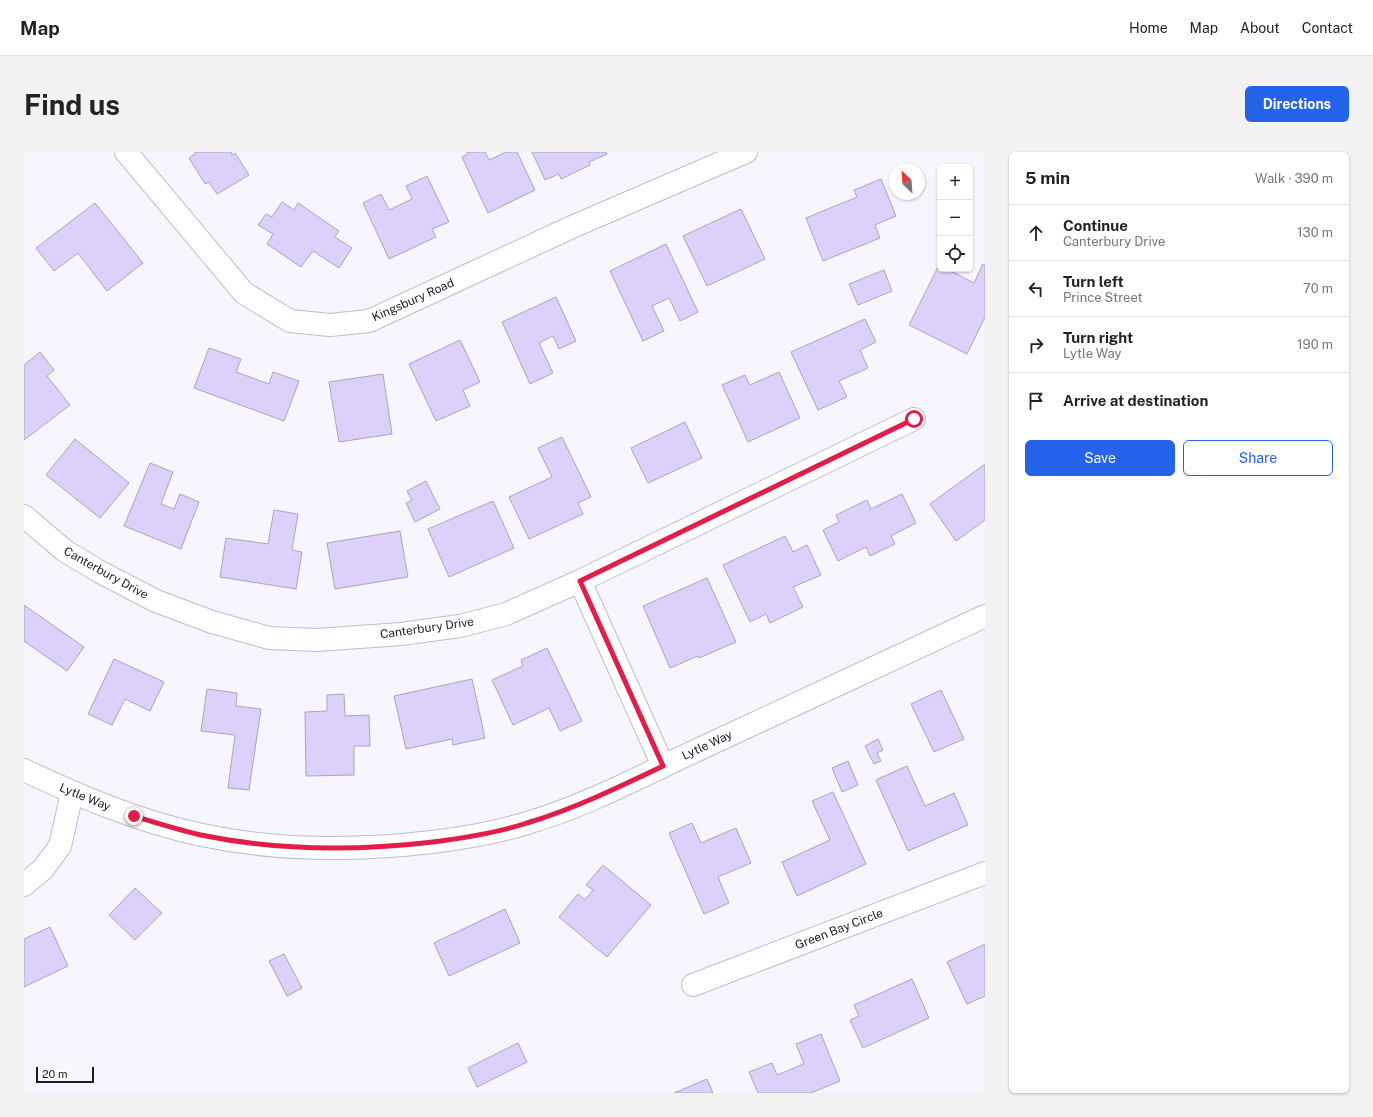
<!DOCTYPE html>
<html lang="en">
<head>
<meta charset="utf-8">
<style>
	body { margin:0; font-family:"Public Sans",sans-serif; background:#f2f2f2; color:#222 }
	.controls { position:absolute; right:12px; top:12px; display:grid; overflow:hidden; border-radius:6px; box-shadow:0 1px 3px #0004 }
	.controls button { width:36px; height:36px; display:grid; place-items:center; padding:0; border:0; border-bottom:1px solid #e0e0e0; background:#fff; color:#222; font:20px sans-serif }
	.compass { position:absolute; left:865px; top:12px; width:36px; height:36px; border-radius:50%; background:#fff; box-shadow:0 1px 3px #0004; rotate:335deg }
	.scale { position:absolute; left:12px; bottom:10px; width:58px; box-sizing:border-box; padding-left:4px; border:2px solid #1d1b23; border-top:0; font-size:11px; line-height:14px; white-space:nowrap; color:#1d1b23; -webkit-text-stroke:3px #fff; paint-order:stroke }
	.stop { position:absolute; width:12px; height:12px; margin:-9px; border:3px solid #e11d48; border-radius:50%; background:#fff }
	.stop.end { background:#e11d48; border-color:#fff; box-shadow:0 1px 4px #0008 }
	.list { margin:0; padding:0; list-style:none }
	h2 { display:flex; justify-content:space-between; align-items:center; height:52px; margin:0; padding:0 16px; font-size:17px }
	h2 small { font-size:13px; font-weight:400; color:#767676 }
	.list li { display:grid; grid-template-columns:26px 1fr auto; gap:12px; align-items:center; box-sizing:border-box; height:56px; padding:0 16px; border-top:1px solid #e0e0e0 }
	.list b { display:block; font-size:15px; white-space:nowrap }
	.list p { margin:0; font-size:13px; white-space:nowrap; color:#767676 }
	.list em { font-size:13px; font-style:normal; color:#767676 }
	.actions { display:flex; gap:8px; padding:12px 16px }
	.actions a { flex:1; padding:9px 0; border:1px solid #2563eb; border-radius:6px; text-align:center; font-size:14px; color:#2563eb }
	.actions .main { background:#2563eb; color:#fff }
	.icon { flex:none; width:22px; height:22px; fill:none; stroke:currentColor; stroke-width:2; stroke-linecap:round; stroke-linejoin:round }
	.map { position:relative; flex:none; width:961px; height:941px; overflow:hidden; border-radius:6px }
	header { display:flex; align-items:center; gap:24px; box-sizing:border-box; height:56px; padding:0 20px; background:#fff; border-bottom:1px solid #e0e0e0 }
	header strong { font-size:19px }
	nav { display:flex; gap:22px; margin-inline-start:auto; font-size:14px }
	.intro { display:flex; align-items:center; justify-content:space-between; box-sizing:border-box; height:96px; padding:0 24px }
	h1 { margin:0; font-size:28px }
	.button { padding:10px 18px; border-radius:6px; background:#2563eb; color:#fff; font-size:14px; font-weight:700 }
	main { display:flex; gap:24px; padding:0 24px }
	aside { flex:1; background:#fff; border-radius:6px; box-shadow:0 1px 3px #0004 }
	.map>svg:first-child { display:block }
	.building { fill:#ddd0fb; stroke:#aaa4b9 }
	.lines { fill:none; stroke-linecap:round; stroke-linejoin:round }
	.minor-casing { stroke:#c1bbd1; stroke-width:24 }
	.minor { stroke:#fff; stroke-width:22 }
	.route { stroke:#e11d48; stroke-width:5 }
	.labels { text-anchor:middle; stroke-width:3; stroke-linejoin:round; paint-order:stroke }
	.street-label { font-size:12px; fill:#1d1b23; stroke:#fff }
</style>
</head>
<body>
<header>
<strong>Map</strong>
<nav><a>Home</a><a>Map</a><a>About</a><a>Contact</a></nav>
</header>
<div class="intro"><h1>Find us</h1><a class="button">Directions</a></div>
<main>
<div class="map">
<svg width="961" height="941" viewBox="0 0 961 941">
	<rect width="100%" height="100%" fill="#f7f5fe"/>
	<g class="building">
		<polygon points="171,0 207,0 208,3 211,1 225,23 193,42 185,30 181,32 165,6 172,1"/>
		<polygon points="443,0 461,0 465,8 482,0 493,0 511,38 464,61 438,5 444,2"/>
		<polygon points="508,0 582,0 583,2 565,10 566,13 537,27 535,22 521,28"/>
		<polygon points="403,24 425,70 408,77 412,85 365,107 339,51 357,42 365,58 388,47 382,34"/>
		<polygon points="857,27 872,64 851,73 856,86 799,109 782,66 833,45 830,38"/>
		<polygon points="258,50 270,58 274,51 315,79 311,85 328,96 315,116 289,99 277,115 243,92 249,82 234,73 242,62 248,65"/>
		<polygon points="71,51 119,111 83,139 54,101 30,119 12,96"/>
		<polygon points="717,57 741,107 683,134 659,84"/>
		<polygon points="642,92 674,160 656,169 645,146 628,154 640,179 619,189 586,119"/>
		<polygon points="959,112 961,113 961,165 943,202 885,173 915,113 916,117 923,117 950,131"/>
		<polygon points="860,118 868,139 834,153 825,132"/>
		<polygon points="532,145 552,189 535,197 529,184 515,191 529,221 506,232 478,170"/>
		<polygon points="841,167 852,190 836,198 844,216 815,229 823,245 794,258 767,200"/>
		<polygon points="436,188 456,230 439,238 446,254 412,269 385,212"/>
		<polygon points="185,196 217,207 212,220 245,232 249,220 275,229 260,269 170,236"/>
		<polygon points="16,200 30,218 23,224 46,253 0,288 0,213"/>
		<polygon points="755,220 776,266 724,290 698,233 721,223 726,233"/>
		<polygon points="359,222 368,282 315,290 305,230"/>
		<polygon points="661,270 678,306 624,331 607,296"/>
		<polygon points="538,285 567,345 554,351 559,362 505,387 485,345 528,325 514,296"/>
		<polygon points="51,287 105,331 76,366 22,323"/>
		<polygon points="126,311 149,320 137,352 150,357 156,342 175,350 157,397 100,374"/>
		<polygon points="961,312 961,368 932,389 906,352"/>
		<polygon points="402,329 416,357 391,370 382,351 388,348 383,339"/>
		<polygon points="878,342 892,371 867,384 871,392 846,404 842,395 814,409 799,378 815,370 812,363 843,348 847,357"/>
		<polygon points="469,349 490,396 425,425 404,377"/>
		<polygon points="250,358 274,362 268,398 278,400 272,437 196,425 202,386 244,392"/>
		<polygon points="376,379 384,425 311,437 303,391"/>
		<polygon points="761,384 769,400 783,393 797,423 769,435 779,455 746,471 742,462 726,470 699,413"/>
		<polygon points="683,426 712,490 675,506 674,504 646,516 619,454"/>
		<polygon points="0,453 60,495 43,519 0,489"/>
		<polygon points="523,496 558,569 536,579 525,556 489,573 468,528 499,514 497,508"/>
		<polygon points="90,507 140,530 126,559 101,547 88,573 64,562"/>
		<polygon points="448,527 461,586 429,593 428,587 382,597 370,544"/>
		<polygon points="183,537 213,541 212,554 237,557 225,638 204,636 211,583 177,579"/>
		<polygon points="917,538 940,587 910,600 887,552"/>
		<polygon points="320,542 321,564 345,563 346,594 330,594 330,623 282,624 281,560 303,559 303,543"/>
		<polygon points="854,587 859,598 853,601 857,609 850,612 841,594"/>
		<polygon points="824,609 834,633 818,640 808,616"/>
		<polygon points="883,614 901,654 930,641 944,673 884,699 852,628"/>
		<polygon points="809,640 842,712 773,744 758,710 806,688 788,649"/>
		<polygon points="668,671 677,691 712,676 727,711 694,725 705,751 680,762 645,681"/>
		<polygon points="579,713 627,753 583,805 535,765 554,742 561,748 569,738 562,733"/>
		<polygon points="111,736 138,761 111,788 85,763"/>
		<polygon points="481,757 496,791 425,824 410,791"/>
		<polygon points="26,775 44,814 0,835 0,787"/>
		<polygon points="961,792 961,844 943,852 923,810"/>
		<polygon points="260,802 278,836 263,844 245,809"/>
		<polygon points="888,827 905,866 839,896 826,868 835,864 830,853"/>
		<polygon points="797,882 816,929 787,941 734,941 725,920 748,911 753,923 780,912 772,892"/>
		<polygon points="494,891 503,910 453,935 444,916"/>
		<polygon points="683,927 689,941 650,941"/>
	</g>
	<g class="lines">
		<g class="minor-casing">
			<g id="minor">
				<polyline points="102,0 220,141 266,169 306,173 345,169 548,75 722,0"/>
				<polyline points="0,364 41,399 78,421 132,449 188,470 245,486 293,488 377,482 436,474 482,462 556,429 890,267"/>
				<polyline points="556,429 639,614"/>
				<path d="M0,618C57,645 116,670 178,683C253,699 331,699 408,690C440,686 472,681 503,671C565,653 623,621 682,594C775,551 868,507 961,464"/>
				<polyline points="0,733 19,717 36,694 48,641"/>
				<polyline points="669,833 961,721"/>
			</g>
		</g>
		<use href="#minor" class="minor"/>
	</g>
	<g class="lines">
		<path class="route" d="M110,664C133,671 155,678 177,683C253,699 332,699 409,690C440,686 473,681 503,671C550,657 595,635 639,614L556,429L890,267"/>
	</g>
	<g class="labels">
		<g class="street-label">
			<text transform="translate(389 148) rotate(-24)" y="4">Kingsbury Road</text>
			<text transform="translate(82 421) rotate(29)" y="4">Canterbury Drive</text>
			<text transform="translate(403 476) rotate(-8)" y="4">Canterbury Drive</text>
			<text transform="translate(683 593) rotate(-25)" y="4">Lytle Way</text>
			<text transform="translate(61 645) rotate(22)" y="4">Lytle Way</text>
			<text transform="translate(815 777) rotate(-21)" y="4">Green Bay Circle</text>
		</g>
	</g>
</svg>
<div class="controls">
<button>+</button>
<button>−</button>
<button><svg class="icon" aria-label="locate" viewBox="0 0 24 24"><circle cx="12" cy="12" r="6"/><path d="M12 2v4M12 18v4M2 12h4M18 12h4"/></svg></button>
</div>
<svg class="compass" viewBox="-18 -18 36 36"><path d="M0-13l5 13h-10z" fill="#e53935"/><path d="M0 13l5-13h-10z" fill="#767676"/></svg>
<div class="scale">20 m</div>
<div class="stop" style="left:890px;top:267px"></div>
<div class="stop end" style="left:110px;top:664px"></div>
</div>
<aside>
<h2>5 min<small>Walk · 390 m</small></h2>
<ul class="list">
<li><svg class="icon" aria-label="ahead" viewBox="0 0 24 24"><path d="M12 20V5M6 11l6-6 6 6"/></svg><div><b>Continue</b><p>Canterbury Drive</p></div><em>130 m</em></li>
<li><svg class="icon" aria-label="left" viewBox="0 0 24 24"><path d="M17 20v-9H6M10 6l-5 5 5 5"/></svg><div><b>Turn left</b><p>Prince Street</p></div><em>70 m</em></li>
<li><svg class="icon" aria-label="right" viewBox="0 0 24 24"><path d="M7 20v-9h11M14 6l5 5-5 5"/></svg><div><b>Turn right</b><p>Lytle Way</p></div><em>190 m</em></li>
<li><svg class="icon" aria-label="arrive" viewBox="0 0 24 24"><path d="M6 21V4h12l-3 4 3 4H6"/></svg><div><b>Arrive at destination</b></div></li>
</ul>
<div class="actions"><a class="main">Save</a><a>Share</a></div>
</aside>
</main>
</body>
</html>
